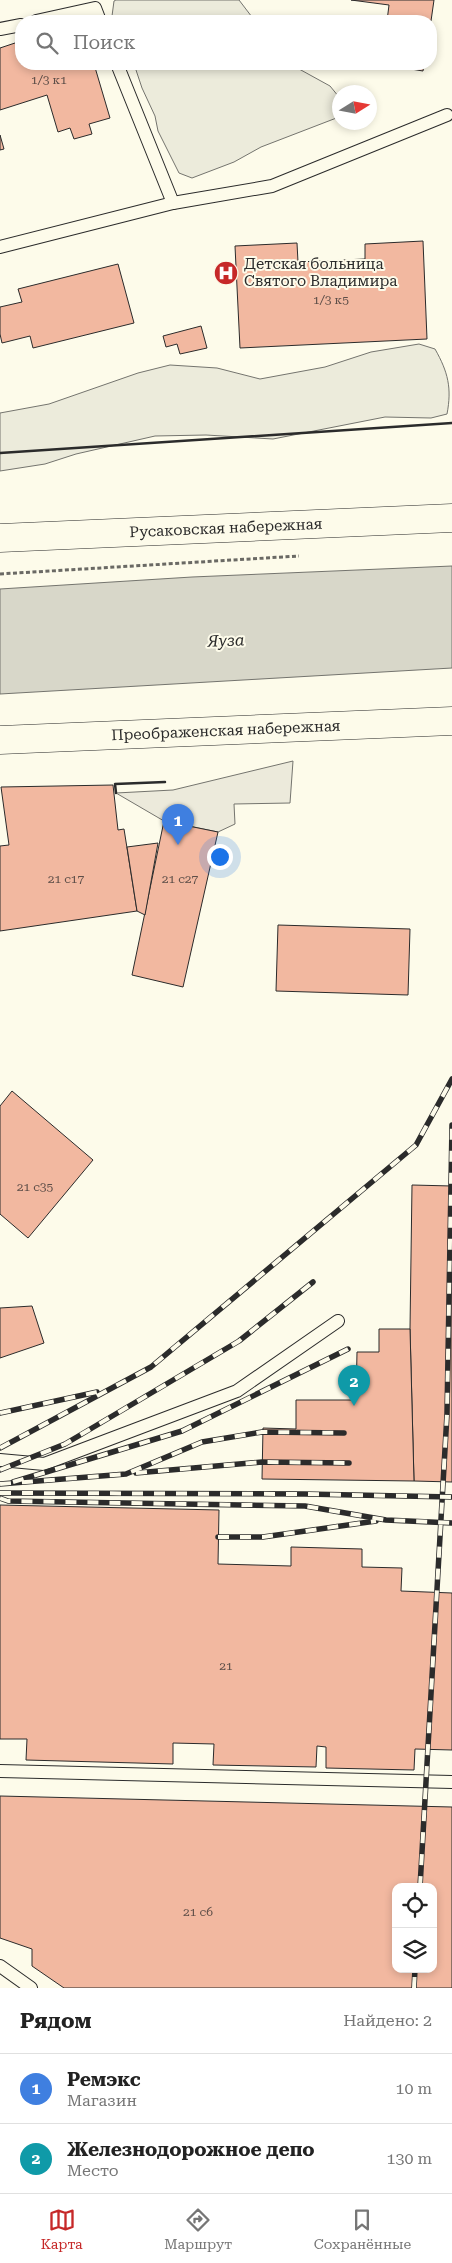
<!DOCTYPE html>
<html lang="ru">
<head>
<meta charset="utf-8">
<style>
	body { margin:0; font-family:"Roboto Serif",serif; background:#f2f2f2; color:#222 }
	.controls { position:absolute; right:15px; bottom:15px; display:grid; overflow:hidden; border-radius:10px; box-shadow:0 2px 8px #0003 }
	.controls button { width:45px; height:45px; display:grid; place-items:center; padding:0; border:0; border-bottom:1px solid #e0e0e0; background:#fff; color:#222; font:25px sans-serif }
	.compass { position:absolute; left:332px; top:85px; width:45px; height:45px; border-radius:50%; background:#fff; box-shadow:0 2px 8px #0003; rotate:79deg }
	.you { position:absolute; left:219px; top:856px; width:18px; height:18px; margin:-12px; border:4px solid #fff; border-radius:50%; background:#1a73e8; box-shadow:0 0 0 8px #1a73e833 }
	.badge { display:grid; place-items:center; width:32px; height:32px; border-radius:50%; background:#c62828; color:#fff; font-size:16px; font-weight:700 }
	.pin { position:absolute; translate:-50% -41px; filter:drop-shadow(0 1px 2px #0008) }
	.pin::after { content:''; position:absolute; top:26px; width:18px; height:15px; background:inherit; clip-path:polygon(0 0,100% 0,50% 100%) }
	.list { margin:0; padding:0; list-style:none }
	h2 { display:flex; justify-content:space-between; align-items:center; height:65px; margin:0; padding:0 20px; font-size:21px }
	h2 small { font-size:16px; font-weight:400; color:#767676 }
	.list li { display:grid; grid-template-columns:32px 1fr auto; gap:15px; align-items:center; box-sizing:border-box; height:70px; padding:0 20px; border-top:1px solid #e0e0e0 }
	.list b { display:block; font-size:19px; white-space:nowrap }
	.list p { margin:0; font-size:16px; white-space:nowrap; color:#767676 }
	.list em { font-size:16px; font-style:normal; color:#767676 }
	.icon { flex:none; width:28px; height:28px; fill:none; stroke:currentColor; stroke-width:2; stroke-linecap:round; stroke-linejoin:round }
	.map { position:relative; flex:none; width:452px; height:1988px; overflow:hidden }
	.search { position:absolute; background:#fff; box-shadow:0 2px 8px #0003; left:15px; right:15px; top:15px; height:55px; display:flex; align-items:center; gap:12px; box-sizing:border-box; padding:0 18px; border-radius:20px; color:#767676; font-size:19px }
	.sheet { height:205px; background:#fff }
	nav { display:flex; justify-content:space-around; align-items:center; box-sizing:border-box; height:70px; border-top:1px solid #e0e0e0; background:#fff; font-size:14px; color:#767676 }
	nav a { display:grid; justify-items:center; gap:2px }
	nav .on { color:#c62828 }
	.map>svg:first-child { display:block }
	.green { fill:#ecebdb; stroke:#74746e }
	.parking { fill:#eceadb; stroke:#74746e }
	.water { fill:#d8d7c9; stroke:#74746e }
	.building { fill:#f2b8a0; stroke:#2b2b2b; fill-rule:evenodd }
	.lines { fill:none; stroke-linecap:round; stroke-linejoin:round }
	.service-casing { stroke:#2b2b2b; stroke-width:14 }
	.secondary-casing { stroke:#2b2b2b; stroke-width:29 }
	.path { stroke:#6a6964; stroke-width:3; stroke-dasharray:4 2.5; stroke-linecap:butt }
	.service { stroke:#fdfbea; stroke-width:12 }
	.secondary { stroke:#fdfbea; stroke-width:28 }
	.rail-casing { stroke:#2b2b2b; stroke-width:5.5 }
	.rail { stroke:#fdfbea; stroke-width:4; stroke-dasharray:11; stroke-linecap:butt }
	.wall { stroke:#2b2b2b; stroke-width:2.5 }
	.labels { text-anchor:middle; stroke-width:4; stroke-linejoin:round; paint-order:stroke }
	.number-label { font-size:12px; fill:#5d4e48 }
	.poi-label { font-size:15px; fill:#2b2b2b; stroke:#fdfbea; text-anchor:start }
	.street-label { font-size:15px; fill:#2b2b2b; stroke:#fdfbea }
	.water-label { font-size:16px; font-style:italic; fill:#2b2b2b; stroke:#fdfbea }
</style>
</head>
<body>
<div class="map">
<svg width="452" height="1988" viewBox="0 0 452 1988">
	<rect width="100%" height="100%" fill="#fdfbea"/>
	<g class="green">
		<polygon points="116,0 239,0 255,21 113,21 112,16 114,1"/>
		<polygon points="134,64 290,64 330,86 339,97 339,117 261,147 234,162 192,178 179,173 158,131 155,116 142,88"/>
		<path d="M419,344L435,349C448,372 452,388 447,414L431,418L385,417L273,439L206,435L155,436L76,454L45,464L0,471V413L49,404L138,373L170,365L217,368L260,379L325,367L371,352Z"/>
	</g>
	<polygon class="parking" points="293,761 290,803 234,804 235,824 218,832 164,821 116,793 173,790"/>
	<polygon class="water" points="452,566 452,668 0,694 0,589 192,577"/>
	<g class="building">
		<polygon points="351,0 434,0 431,21 387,21 389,5"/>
		<polygon points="79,15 81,21 60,21"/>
		<polygon points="21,41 21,64 94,64 110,118 89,124 92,134 74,139 70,128 58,132 47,95 0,110 0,48"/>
		<polygon points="381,64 424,64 423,71"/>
		<polygon points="0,135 4,149 0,150"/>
		<polygon points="423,241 427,339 240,348 235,246 297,243 298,262 365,259 365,244"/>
		<polygon points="118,264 134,323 33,348 30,336 2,343 0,334 0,307 22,302 18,289"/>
		<polygon points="201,326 207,348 180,354 177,344 166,347 163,336"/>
		<polygon points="113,785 118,830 124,829 137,911 0,931 0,846 9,845 1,787"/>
		<polygon points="164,821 218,832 183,987 132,975"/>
		<polygon points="158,843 145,915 137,911 127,847"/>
		<polygon points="278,925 410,929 408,995 276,991"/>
		<polygon points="12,1091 93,1160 28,1238 0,1214 0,1106"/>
		<polygon points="412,1185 452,1186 452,1482 414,1481 410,1329"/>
		<polygon points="32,1306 44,1343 0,1358 0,1308"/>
		<polygon points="379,1329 410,1329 414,1481 262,1479 263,1428 296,1429 296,1400 356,1400 357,1352 379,1352"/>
		<polygon points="0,1505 219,1510 218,1564 291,1566 291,1547 362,1549 362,1567 402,1568 401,1591 452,1593 452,1750 415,1749 414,1770 326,1768 326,1747 317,1746 316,1767 213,1765 214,1744 173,1743 173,1764 26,1760 27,1739 0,1739"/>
		<path d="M0,1796L452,1807V1988H64L32,1966V1949L0,1938ZM396,1887H433V1969H396Z"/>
	</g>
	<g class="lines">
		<g class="service-casing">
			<g id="service">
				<polyline points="36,21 95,8 100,21"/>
				<polyline points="0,29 21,25"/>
				<polyline points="117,64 173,203 272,186 447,115"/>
				<polyline points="0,247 173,203"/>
				<polyline points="0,1460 44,1464 237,1391 338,1321"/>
				<polyline points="0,1771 452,1782"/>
				<polyline points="0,1966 31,1988"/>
			</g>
		</g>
		<g class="secondary-casing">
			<g id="secondary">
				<path id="s1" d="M0,538L452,518"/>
				<path id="s2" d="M0,740L452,721"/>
			</g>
		</g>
		<polyline class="path" points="0,574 299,556"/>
		<use href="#service" class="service"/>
		<use href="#secondary" class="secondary"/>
		<g class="rail-casing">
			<g id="rail">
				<polyline points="0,1413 97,1392"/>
				<polyline points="0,1448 151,1367 416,1145 452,1079"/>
				<polyline points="0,1470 65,1444 239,1341 313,1282"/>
				<polyline points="136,1473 262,1462 349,1463"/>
				<polyline points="13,1482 182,1431 348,1349"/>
				<polyline points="0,1484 126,1474 202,1442 262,1432 344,1433"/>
				<polyline points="0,1493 305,1494 452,1497"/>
				<polyline points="0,1498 8,1501 305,1506 386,1520 452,1523"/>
				<polyline points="218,1537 263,1537 376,1521"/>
				<polyline points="420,1887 447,1414 452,1125"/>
				<polyline points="414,1988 415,1969"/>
			</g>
		</g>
		<use href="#rail" class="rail"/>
		<g class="wall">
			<polyline points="0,453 452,423"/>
			<polyline points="116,793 115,784 165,782"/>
		</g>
	</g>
	<defs>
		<g id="hospital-disc" transform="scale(1.25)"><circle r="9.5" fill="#c62828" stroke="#fdfbea"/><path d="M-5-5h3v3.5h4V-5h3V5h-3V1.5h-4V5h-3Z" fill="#fff"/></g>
	</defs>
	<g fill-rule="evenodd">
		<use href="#hospital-disc" x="226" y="273"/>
	</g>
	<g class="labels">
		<g class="number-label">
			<text x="49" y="84">1/3 к1</text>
			<text x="331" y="304">1/3 к5</text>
			<text x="66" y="883">21 с17</text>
			<text x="180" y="883">21 с27</text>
			<text x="35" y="1191">21 с35</text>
			<text x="226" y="1670">21</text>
			<text x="198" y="1916">21 с6</text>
		</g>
		<g class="poi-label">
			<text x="244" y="269">Детская больница<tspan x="244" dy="17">Святого Владимира</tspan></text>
		</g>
		<g class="street-label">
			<text dy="5" stroke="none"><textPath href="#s1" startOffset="226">Русаковская набережная</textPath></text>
			<text dy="5" stroke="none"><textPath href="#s2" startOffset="226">Преображенская набережная</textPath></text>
		</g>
		<g class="water-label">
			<text transform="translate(226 640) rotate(-2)" y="6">Яуза</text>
		</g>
	</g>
</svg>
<div class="controls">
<button><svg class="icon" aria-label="locate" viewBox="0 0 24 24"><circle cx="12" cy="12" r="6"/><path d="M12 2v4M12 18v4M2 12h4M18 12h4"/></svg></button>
<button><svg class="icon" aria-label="layers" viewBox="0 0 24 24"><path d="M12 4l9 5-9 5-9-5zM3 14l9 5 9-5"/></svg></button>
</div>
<svg class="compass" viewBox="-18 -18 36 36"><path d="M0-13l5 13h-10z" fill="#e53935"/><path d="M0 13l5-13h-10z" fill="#767676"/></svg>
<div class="you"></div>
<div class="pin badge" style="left:178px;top:845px;background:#3f7fe0">1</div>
<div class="pin badge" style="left:354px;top:1406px;background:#0f9aa8">2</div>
<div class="search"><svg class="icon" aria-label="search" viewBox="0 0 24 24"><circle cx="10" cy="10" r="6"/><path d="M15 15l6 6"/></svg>Поиск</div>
</div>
<section class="sheet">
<h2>Рядом<small>Найдено: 2</small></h2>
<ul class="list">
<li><span class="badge" style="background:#3f7fe0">1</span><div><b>Ремэкс</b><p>Магазин</p></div><em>10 m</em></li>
<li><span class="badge" style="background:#0f9aa8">2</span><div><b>Железнодорожное депо</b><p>Место</p></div><em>130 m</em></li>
</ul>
</section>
<nav>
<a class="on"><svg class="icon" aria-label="map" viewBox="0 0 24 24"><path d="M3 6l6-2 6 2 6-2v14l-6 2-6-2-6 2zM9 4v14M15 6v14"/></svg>Карта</a>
<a><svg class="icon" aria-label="directions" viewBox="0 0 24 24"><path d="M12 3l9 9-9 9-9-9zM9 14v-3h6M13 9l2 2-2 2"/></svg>Маршрут</a>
<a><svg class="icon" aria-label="saved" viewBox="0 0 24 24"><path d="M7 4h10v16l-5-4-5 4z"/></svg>Сохранённые</a>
</nav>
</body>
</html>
